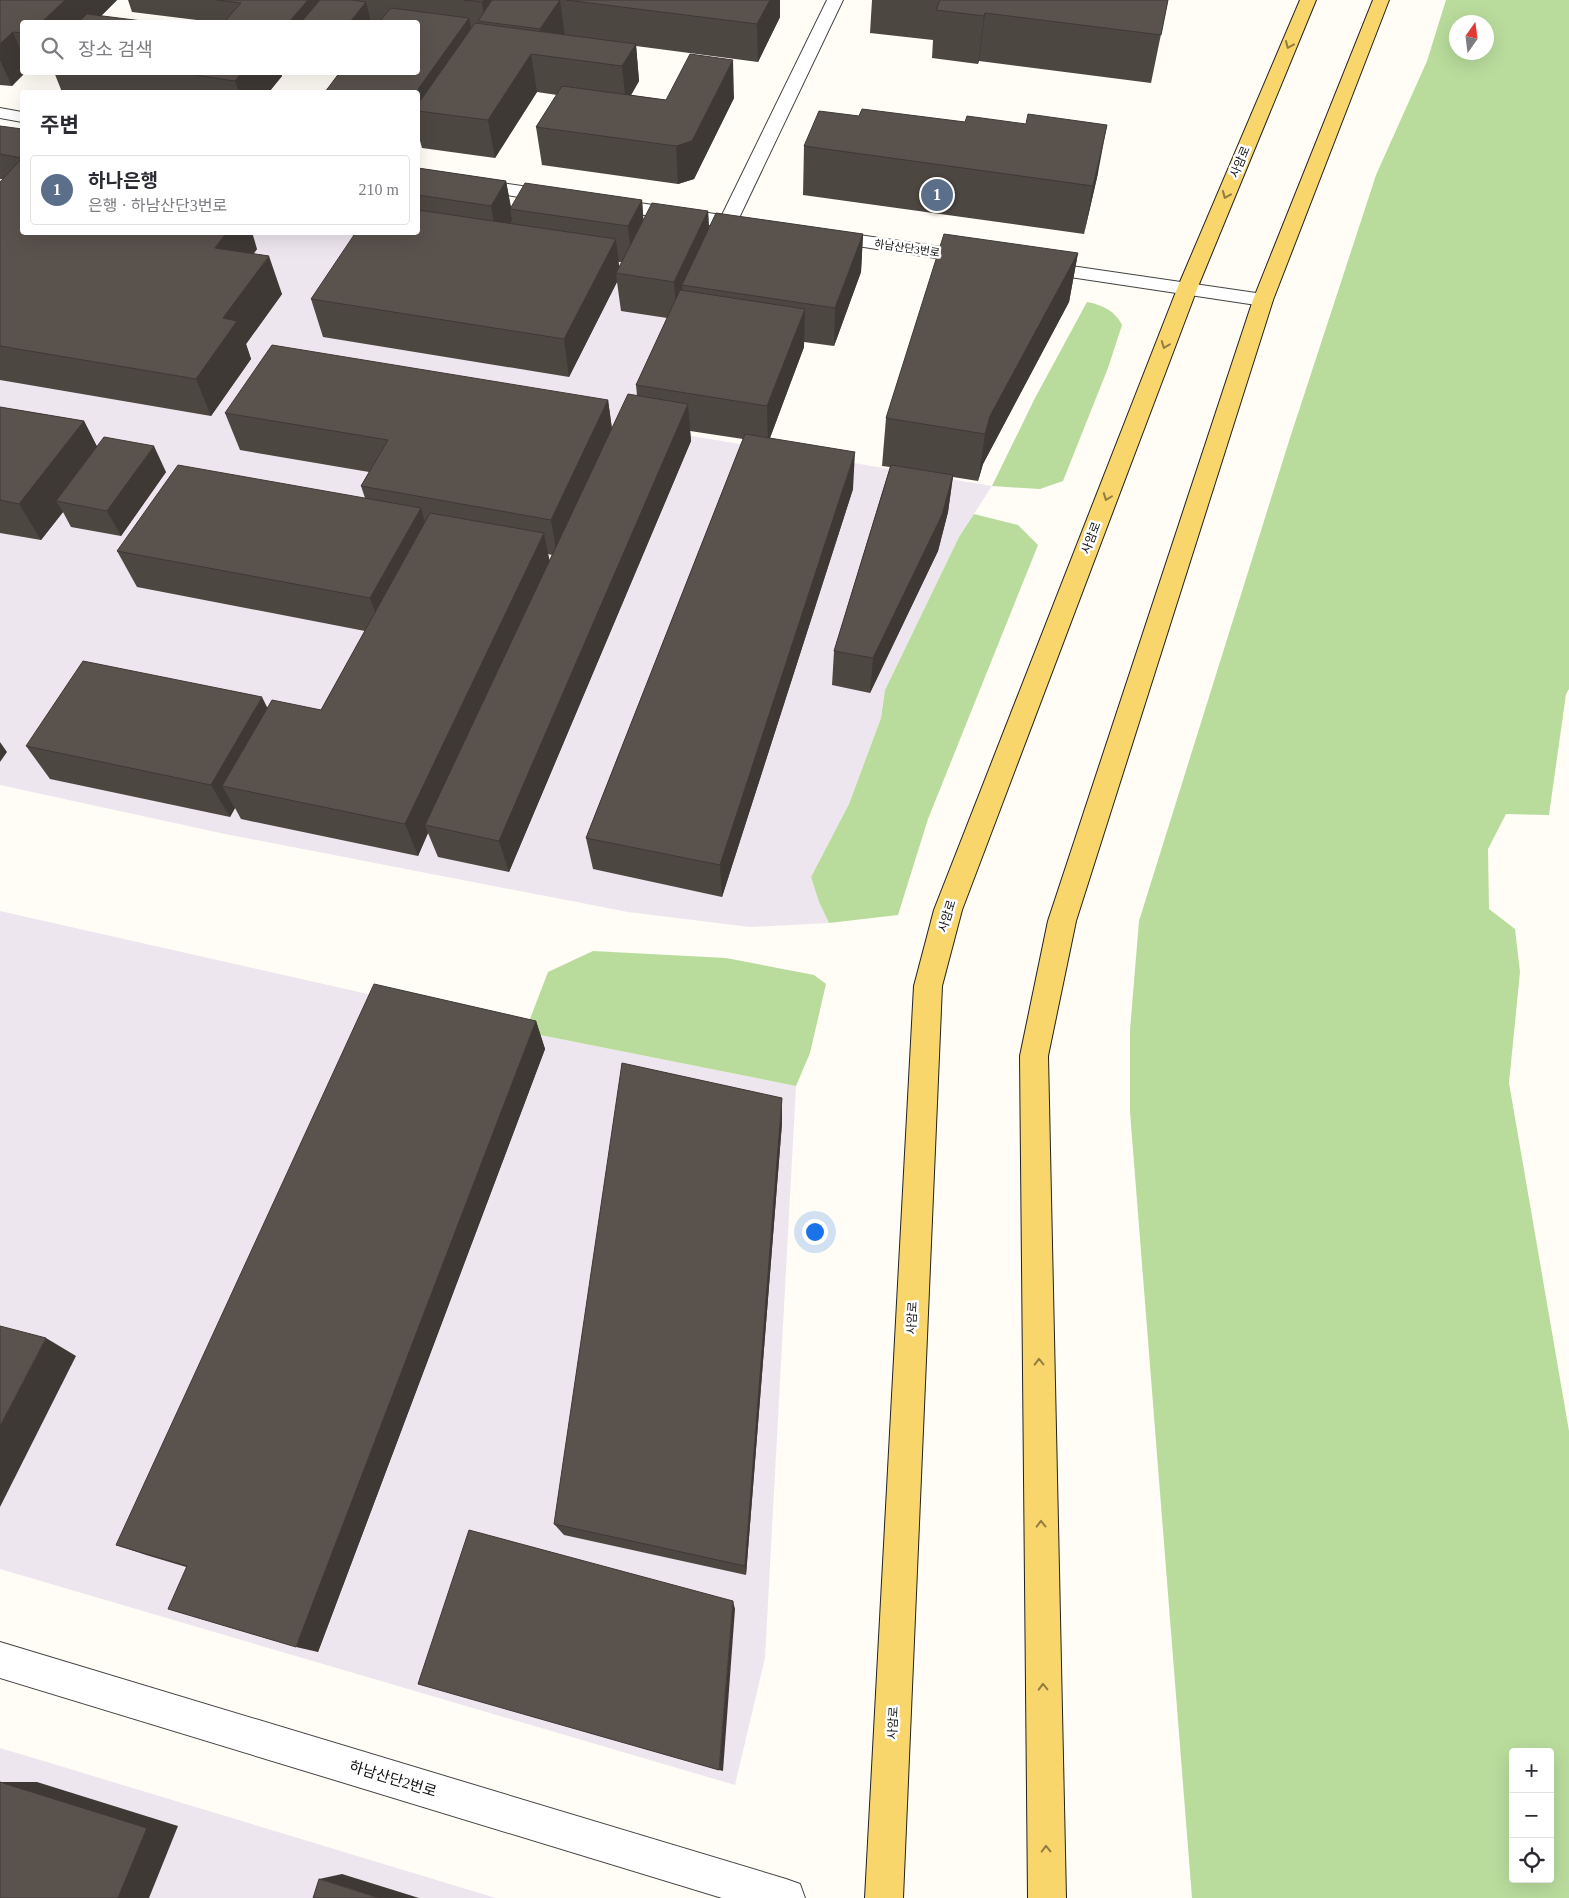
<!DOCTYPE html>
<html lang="ko">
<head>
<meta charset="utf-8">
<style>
	body { margin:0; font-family:"Times New Roman","Noto Sans KR",serif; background:#f7f7f7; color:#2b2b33 }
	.controls { position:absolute; right:15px; bottom:15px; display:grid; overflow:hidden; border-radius:5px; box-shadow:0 5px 20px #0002 }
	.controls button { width:45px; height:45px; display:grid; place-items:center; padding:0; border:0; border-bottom:1px solid #e1e1e2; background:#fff; color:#2b2b33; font:25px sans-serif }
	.compass { position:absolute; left:1449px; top:15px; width:45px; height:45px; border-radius:50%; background:#fff; box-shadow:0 5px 20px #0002; rotate:14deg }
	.you { position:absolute; left:814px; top:1231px; width:18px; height:18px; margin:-12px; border:4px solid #fff; border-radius:50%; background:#1a73e8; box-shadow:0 0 0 8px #1a73e833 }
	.badge { display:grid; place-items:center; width:32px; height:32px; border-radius:50%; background:#c4262e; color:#fff; font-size:16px; font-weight:700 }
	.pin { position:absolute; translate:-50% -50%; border:2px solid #fff; box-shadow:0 1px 5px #0006 }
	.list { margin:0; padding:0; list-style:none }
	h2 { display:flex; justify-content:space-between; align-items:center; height:65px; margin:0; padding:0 20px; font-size:21px }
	h2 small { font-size:16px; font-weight:400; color:#7c7c81 }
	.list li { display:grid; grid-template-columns:32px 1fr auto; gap:15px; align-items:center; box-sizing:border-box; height:70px; margin:0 10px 10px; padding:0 10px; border:1px solid #e1e1e2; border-radius:5px }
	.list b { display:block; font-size:19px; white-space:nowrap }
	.list p { margin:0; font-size:16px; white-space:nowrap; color:#7c7c81 }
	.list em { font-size:16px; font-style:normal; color:#7c7c81 }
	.icon { flex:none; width:28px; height:28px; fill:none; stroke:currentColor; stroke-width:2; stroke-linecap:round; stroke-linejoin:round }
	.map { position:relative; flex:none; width:1569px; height:1898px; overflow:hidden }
	.search { position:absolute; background:#fff; box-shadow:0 5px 20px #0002; left:20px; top:20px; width:400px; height:55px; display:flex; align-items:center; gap:12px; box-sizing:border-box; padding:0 18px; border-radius:5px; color:#7c7c81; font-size:19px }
	.panel { position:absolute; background:#fff; box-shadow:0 5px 20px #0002; left:20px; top:90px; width:400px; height:145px; border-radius:5px }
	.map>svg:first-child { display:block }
	.industrial { fill:#eee6ef }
	.forest { fill:#b9dc9c; fill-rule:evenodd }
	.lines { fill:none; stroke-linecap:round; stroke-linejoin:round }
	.street-casing { stroke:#444; stroke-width:2 }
	.primary-casing { stroke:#222; stroke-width:2 }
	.street { fill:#fff; fill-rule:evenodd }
	.primary { fill:#f9d66b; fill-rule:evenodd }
	.wall { fill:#4d4742; fill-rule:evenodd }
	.shaded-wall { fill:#3f3936 }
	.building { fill:#5a524d; stroke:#3f3936 }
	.oneway { stroke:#917d42 }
	.labels { text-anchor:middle; stroke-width:5; stroke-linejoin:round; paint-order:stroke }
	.far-street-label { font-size:11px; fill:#111; stroke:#fff }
	.street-label { font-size:12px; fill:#111; stroke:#fff }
	.near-street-label { font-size:15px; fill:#111; stroke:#fff }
</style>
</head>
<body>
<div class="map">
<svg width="1569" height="1898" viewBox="0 0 1569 1898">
	<rect width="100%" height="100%" fill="#fffdf5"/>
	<g class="industrial">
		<polygon points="0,137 22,232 418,232 418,200 716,245 632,426 992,486 959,537 885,690 881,718 849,804 811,877 819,902 829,923 750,927 628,912 225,834 0,785"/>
		<polygon points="0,911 465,1016 525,1032 796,1086 765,1658 735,1785 0,1569"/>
		<polygon points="0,1748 27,1756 496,1898 0,1898"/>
	</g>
	<g class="forest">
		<path d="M1446,0H1569V689L1566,694L1549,815L1506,814L1488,849L1489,909L1515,929L1520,972L1509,1083L1569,1431V1898H1192L1130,1112V1030L1139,921L1289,441L1376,175L1427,61ZM1486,22V52H1456V22ZM1513,1752H1550V1879H1513Z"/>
		<path d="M1087,302C1103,305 1115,311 1122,325L1108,368L1063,481L1040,489L992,486L1035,398Z"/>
		<polygon points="974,514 1018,525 1038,545 928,819 898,915 829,923 819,902 811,877 849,804 881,718 885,690 959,537"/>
		<polygon points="593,951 726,958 814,975 826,984 810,1053 796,1086 525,1032 548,972"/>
	</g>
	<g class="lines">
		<g class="street-casing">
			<g id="street">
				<polygon points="827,0 843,0 739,218 757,221 759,225 757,229 750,231 598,208 596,204 598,200 605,198 722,215"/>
				<polygon points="0,108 22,112 22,122 0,118"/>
				<polygon points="418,171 557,191 564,193 566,197 564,201 557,203 418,181"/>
				<polygon points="825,230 975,252 982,254 985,258 982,262 975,264 818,240 816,236 818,232"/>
				<polygon points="1037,261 1263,294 1270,296 1273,300 1270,304 1263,306 1030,271 1027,267 1030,263"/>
				<polygon points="0,1642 786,1879 800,1884 805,1898 722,1898 0,1678"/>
			</g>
		</g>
		<g class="primary-casing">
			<g id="primary">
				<polygon points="1300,0 1316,0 1197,289 962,910 942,986 903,1898 865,1898 914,986 934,910 1177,289"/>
				<polygon points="1373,0 1389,0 1273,300 1076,921 1048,1056 1066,1898 1028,1898 1020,1056 1048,921 1253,300"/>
			</g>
		</g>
		<use href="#street" class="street"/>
		<use href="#primary" class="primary"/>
	</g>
	<g class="wall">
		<polygon points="0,0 117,0 101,16 22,22 22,72 12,86 0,85"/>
		<polygon points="128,0 780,0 780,17 758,62 636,46 639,81 631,95 666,100 734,98 694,179 678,184 542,165 536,127 557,95 537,92 495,158 422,148 419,137 418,140 418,22 213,22 132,12"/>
		<polygon points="872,0 1168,0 1151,83 979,61 978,64 932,58 933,40 870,33"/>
		<polygon points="54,72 281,72 282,76 269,92 62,92"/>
		<polygon points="859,116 965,122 1026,124 1098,173 1084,234 803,195 804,146"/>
		<polygon points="0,126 257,249 254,253 282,294 246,344 251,359 211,416 0,380 0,182 3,179 0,179"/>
		<path d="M418,168L506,181L511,207L642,200L643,220L708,211L709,229L863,234L861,272L834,346L804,342V347L770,438L853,489L722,897L593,869L586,838L743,439L690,431L691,441L509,872L438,857L428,833L418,856L241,819L235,808L230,817L50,779L26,746L268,707L321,710L365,631L137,587L117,551L365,498L361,486L369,472L240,450L225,413L608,400L612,429L637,396L636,385L667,318L621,311L617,282L569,377L323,337L311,299L418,232ZM618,262H622L619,268ZM548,554L552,555L550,561Z"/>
		<polygon points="1078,253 1069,302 983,464 978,481 953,477 948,512 938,551 870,693 832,685 834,651 890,467 882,466 886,418"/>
		<polygon points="0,407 84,421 97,447 166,472 121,536 71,527 63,512 41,540 0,533"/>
		<polygon points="536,1021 545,1049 318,1652 186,1567 146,1555 116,1545"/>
		<polygon points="782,1123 746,1575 564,1535 554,1524"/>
	</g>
	<g class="shaded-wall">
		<polygon points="65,0 117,0 95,22 42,22"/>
		<polygon points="308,0 349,0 302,21 303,22 289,22"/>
		<polygon points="484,0 515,0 485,22 482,2"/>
		<polygon points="560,0 565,37 544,56 540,29"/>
		<polygon points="770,0 780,0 780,17 758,62 757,24"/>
		<polygon points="366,2 371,22 350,22"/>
		<polygon points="985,13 979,61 978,64 984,16"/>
		<polygon points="469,18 476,56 418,111 418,92 416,92"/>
		<polygon points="13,32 22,54 22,72 26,72 12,86 0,60 0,44"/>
		<polygon points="636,44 639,81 626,104 622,66"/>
		<polygon points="531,54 537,92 495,158 488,120"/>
		<polygon points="733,60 734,98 694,179 678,184 676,146"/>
		<polygon points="242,72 281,72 282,76 269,92 239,92 235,81"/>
		<polygon points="1107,125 1098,173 1084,234 1093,186"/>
		<polygon points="506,181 511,209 510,209 512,220 498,244 491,206"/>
		<polygon points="642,200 645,238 632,264 628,226"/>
		<polygon points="708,211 710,249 682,285 684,306 677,320 674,282"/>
		<polygon points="227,232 252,232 257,249 230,286 215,248"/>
		<polygon points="863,234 861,272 834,346 835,308"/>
		<polygon points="616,239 620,273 616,273 617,282 569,377 564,339"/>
		<polygon points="1078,253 1069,302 983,464 978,481 985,434 990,416"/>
		<polygon points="269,256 282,294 246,344 251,359 211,416 196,379 223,318"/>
		<polygon points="805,309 804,347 768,443 767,406"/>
		<polygon points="608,400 613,437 557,556 551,520"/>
		<polygon points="688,404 691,441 509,872 499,841"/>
		<polygon points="84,421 103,458 56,501 63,512 41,540 19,504"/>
		<polygon points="154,446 166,472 121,536 107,511"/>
		<polygon points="855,452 853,489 722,897 720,865"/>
		<polygon points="953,475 948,512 938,551 870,693 873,658"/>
		<polygon points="421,508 431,544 383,634 370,598"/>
		<polygon points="544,533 551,569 425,825 428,833 418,856 405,824"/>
		<polygon points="262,697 279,731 222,786 235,808 230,817 211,785"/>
		<polygon points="0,742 7,752 0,762"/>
		<polygon points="536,1021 545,1049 318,1652 296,1647"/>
		<polygon points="782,1098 782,1123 746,1575 745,1566"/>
		<polygon points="46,1338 76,1356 0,1507 0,1426"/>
		<polygon points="733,1601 735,1609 723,1771 719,1770"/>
		<polygon points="0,1782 37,1782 178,1826 149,1898 118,1898"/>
		<polygon points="342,1874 419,1898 379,1898 319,1879"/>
	</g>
	<g class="building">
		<polygon points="0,0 65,0 42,22 22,22 22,33 13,32 0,44"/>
		<polygon points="217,0 308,0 289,22 224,22 241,3"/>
		<polygon points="320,0 352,0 366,2 350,22 313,22 302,21"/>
		<polygon points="464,0 484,0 482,2"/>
		<polygon points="492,0 560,0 540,29 478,21"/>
		<polygon points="566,0 770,0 757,24"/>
		<polygon points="940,0 1168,0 1161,35 985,13 984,16 936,10"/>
		<polygon points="391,8 469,18 416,92 325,92 340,72 418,72 418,22 379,22"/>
		<polygon points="87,14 150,22 79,22"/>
		<polygon points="475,23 636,44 622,66 531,54 488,120 418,111 418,104"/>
		<polygon points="690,54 733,60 692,141 676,146 536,127 562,86 666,100"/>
		<polygon points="175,72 242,72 235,81"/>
		<polygon points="862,109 965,122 967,116 1026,124 1028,114 1107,125 1093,186 804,146 819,111 859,116"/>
		<polygon points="0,126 22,129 22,158 0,154"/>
		<polygon points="22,158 22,232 227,232 215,248 269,256 223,318 237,321 196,379 0,346 0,182"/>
		<polygon points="418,168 506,181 491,206 418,195"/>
		<polygon points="525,183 642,200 628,226 510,209"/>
		<polygon points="652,203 708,211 674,282 616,273"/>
		<polygon points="418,210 616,239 564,339 311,299 356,232 418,232"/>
		<polygon points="716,213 863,234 835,308 682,285"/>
		<polygon points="944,234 1078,253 990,416 985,434 886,418"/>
		<polygon points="680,290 805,309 767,406 636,385"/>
		<polygon points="272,345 608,400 551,520 361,486 388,440 225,413"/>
		<polygon points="628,394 688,404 499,841 425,825"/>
		<polygon points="0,407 84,421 19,504 0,500"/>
		<polygon points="745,434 855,452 720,865 586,838"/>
		<polygon points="104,437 154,446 107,511 56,501"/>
		<polygon points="178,465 421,508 370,598 117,551"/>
		<polygon points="891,465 953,475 942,515 873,658 834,651"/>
		<polygon points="430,513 544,533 405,824 222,786 272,700 321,710"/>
		<polygon points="83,661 262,697 211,785 26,746"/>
		<polygon points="374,984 536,1021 296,1647 168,1609 187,1566 116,1545"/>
		<polygon points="622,1063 782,1098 745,1566 554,1524"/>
		<polygon points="0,1326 46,1338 0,1426"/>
		<polygon points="469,1530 733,1601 719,1770 418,1684"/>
		<polygon points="0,1782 147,1828 118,1898 0,1898"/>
		<polygon points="319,1879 379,1898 313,1898"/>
	</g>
	<defs><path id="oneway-chevron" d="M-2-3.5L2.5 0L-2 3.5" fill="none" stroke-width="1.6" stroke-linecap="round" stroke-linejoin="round" transform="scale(1.25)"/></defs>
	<g class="oneway">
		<use href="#oneway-chevron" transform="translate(1289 45) rotate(113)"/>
		<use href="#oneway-chevron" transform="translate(1226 195) rotate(113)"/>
		<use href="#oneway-chevron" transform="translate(1165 345) rotate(111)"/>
		<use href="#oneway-chevron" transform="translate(1107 497) rotate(111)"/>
		<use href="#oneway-chevron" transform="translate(1039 1362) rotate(-91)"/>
		<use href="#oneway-chevron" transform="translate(1041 1524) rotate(-91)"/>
		<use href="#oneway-chevron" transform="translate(1043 1687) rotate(-91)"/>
		<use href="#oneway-chevron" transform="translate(1046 1849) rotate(-91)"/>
	</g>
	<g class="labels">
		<g class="far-street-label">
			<text transform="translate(907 248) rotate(8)" y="4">하남산단3번로</text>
		</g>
		<g class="street-label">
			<text transform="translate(1240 162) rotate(-67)" y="4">사암로</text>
			<text transform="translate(1091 538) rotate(-69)" y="4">사암로</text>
			<text transform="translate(947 916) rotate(-73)" y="4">사암로</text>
			<text transform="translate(912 1318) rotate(-87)" y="4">사암로</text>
			<text transform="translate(893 1723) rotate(-87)" y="4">사암로</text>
		</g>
		<g class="near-street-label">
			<text transform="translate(393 1779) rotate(17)" y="5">하남산단2번로</text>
		</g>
	</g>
</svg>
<div class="controls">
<button>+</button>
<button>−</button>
<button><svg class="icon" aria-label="locate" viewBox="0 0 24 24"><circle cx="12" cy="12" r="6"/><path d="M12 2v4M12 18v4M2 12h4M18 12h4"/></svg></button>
</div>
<svg class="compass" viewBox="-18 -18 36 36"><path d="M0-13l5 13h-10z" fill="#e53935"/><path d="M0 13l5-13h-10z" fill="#7c7c81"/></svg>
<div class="you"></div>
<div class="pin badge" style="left:937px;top:195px;background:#5c6f8a">1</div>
<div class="search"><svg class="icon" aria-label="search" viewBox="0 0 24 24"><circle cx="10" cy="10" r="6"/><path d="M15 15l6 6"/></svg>장소 검색</div>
<section class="panel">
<h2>주변<small></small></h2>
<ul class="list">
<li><span class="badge" style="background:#5c6f8a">1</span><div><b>하나은행</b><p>은행 · 하남산단3번로</p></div><em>210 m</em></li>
</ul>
</section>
</div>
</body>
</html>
